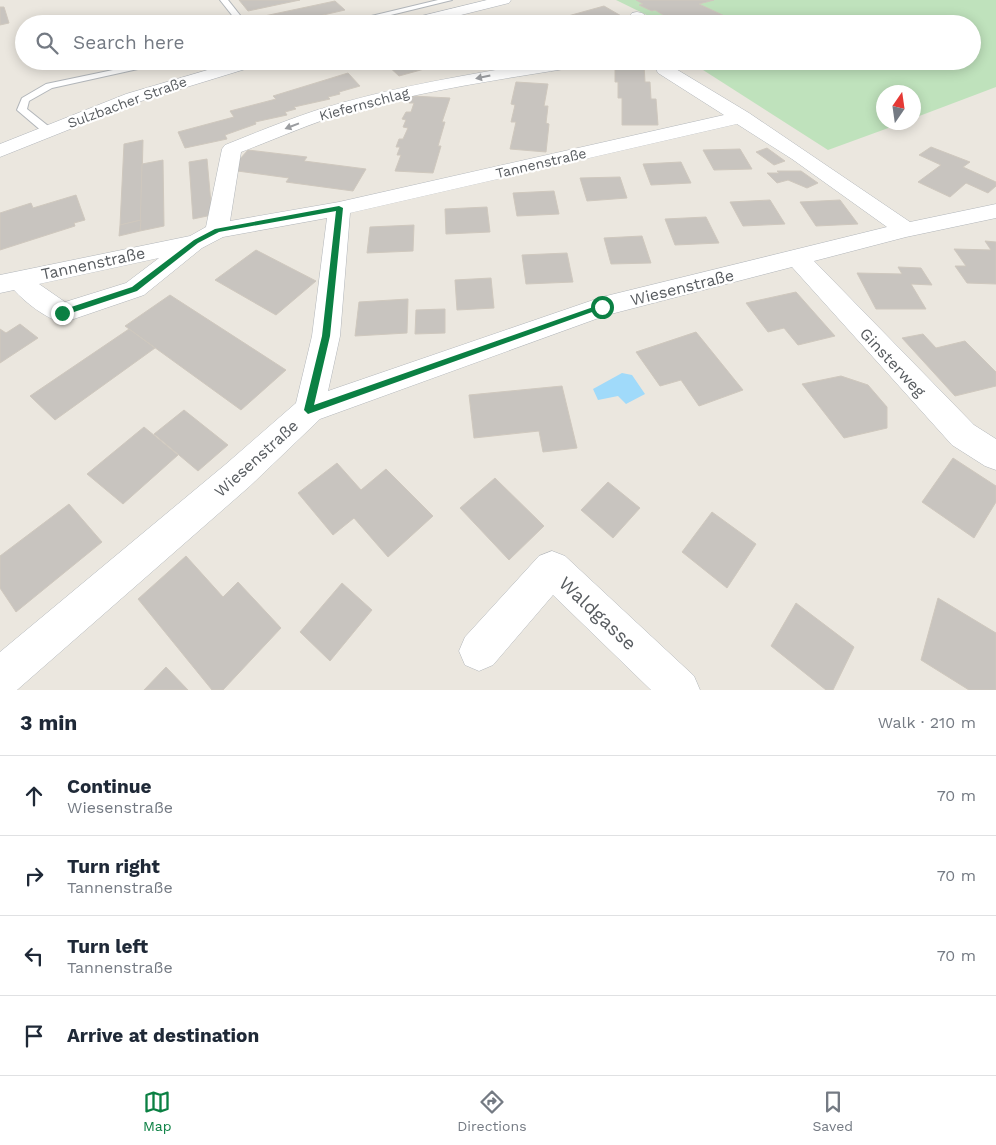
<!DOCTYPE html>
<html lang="en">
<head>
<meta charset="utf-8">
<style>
	body { margin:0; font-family:"Work Sans",sans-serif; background:#f2f2f3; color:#1f2937 }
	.compass { position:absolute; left:876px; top:85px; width:45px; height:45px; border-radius:50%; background:#fff; box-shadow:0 2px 12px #0003; rotate:13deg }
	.stop { position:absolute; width:15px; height:15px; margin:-11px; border:4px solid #0b8043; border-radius:50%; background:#fff }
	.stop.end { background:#0b8043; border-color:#fff; box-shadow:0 1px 5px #0008 }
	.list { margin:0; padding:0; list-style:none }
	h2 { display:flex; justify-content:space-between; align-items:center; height:65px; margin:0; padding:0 20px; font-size:21px }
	h2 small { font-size:16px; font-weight:400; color:#747a83 }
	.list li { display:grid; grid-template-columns:32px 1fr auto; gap:15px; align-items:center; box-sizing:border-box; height:80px; padding:0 20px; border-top:1px solid #e0e1e3 }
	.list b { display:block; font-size:19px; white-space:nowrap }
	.list p { margin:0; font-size:16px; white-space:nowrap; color:#747a83 }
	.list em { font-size:16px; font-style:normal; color:#747a83 }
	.icon { flex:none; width:28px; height:28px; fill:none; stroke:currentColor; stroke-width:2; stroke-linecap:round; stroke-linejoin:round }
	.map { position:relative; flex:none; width:996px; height:690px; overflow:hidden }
	.search { position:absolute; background:#fff; box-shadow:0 2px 12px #0003; left:15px; right:15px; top:15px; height:55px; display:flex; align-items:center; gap:12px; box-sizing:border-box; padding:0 18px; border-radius:28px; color:#747a83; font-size:19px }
	.sheet { height:385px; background:#fff }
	nav { display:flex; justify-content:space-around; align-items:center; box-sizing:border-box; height:70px; border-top:1px solid #e0e1e3; background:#fff; font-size:14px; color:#747a83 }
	nav a { display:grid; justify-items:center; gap:2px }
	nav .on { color:#0b8043 }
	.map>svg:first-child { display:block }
	.green { fill:#bfe2bc }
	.water { fill:#a0dafa }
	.building { fill:#c8c4bf; stroke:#cfc8be }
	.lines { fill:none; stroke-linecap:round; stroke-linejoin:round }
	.lane-casing { stroke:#b2b6ba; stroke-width:2 }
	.street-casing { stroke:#b2b6ba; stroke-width:1 }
	.secondary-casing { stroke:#b1b5ba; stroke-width:1 }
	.lane { fill:#fff; fill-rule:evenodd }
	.street { fill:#fff; fill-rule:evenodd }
	.secondary { fill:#fff; fill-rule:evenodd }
	.oneway { fill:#9b9da0 }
	.route { fill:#0b8043 }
	.labels { text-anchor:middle; stroke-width:4.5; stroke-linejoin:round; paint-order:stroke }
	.far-street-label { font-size:14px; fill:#585c60; stroke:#fff }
	.street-label { font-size:16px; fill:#585c60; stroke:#fff }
	.near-street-label { font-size:19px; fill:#585c60; stroke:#fff }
</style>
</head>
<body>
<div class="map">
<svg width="996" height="690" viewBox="0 0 996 690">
	<rect width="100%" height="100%" fill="#ebe7df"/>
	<polygon class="green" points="616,0 996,0 996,87 914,118 914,92 884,92 884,122 902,123 828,150 689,61 972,61 972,24 665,24"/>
	<polygon class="water" points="622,373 632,375 645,394 626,404 618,396 598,400 593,389"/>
	<g class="building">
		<polygon points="239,0 300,0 248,11"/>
		<polygon points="636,0 714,0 699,4 731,19 716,24 687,24 669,15 665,16 655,10 652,11 639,5 643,4"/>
		<polygon points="335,1 345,10 284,24 260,24 255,18"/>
		<polygon points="604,6 635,24 582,24 568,16"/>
		<polygon points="0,7 4,7 9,23 0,25"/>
		<polygon points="397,61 453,61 399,76 386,64"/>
		<polygon points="615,62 644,64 645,82 650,82 651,99 656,99 658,125 622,125 622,98 618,98 618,82 615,82"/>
		<polygon points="348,73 360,86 339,92 340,94 328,97 330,99 294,107 296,109 285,112 287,115 255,122 256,124 225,135 227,139 185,148 178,132 234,117 230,111 276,99 273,96"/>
		<polygon points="516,82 548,84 544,106 548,106 546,123 549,124 546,152 510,149 516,122 511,122 515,105 511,104"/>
		<polygon points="412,96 450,98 442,122 445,122 438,146 441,146 433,173 395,171 401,155 397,155 400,147 396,147 399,139 403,139 408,128 403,127 406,120 402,119 406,112 411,112 414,103 409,103"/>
		<polygon points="143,140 141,220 120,225 124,144"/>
		<polygon points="931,147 970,162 963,167 996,182 996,186 988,193 966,183 950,197 918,182 941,165 919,155"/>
		<polygon points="767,148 785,161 774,165 756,152"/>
		<polygon points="740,149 752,169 714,170 703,150"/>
		<polygon points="248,150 307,157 304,161 366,169 353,191 286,182 289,178 230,170"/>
		<polygon points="207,159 212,215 193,219 189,162"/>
		<polygon points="163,160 164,226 140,231 142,164"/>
		<polygon points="681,162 691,183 651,185 643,164"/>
		<polygon points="777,171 801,171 818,183 807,188 788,180 777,183 767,173 779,173"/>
		<polygon points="620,177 627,198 587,201 580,178"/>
		<polygon points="554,191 559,214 517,216 513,193"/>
		<polygon points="76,195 85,220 74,223 75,226 0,250 0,213 31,203 33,208"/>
		<polygon points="770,200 785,224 743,226 730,202"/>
		<polygon points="840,200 858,224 816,226 800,202"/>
		<polygon points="487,207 490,232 446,234 445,209"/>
		<polygon points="706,217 719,243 675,245 665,219"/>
		<polygon points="141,220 140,231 119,236 120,225"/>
		<polygon points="414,225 413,251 367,253 370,227"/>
		<polygon points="642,236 651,263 611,264 604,238"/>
		<polygon points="985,241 996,242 996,284 967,283 955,266 966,266 954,249 991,250"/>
		<polygon points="256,250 316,281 276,315 215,280"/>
		<polygon points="567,253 573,282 526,284 522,255"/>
		<polygon points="898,267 921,268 932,285 911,284 926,309 876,309 857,273 902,274"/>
		<polygon points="491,278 494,308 457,310 455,280"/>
		<polygon points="796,292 835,336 798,345 784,328 768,332 746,303"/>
		<polygon points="170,295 286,370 241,410 125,326"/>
		<polygon points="408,299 407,333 355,336 359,302"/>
		<polygon points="445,309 445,333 415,334 416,310"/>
		<polygon points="20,324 38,338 0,363 0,329 6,333"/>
		<polygon points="129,329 155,348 55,420 30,396"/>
		<polygon points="696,332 743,390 699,406 681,380 660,386 636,352"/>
		<polygon points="923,334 936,348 965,341 996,372 996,386 955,396 902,338"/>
		<polygon points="841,376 868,385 887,407 887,428 844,438 802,384"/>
		<polygon points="562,386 577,448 543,452 539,431 474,438 469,395"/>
		<polygon points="184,410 228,445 198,471 154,434"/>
		<polygon points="144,427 178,455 123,504 87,474"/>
		<polygon points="953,458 996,486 996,502 974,538 922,502"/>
		<polygon points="337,463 361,490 386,469 433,516 388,557 354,518 333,535 298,493"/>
		<polygon points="495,478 544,526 509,560 460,508"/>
		<polygon points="608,482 640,508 613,538 581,510"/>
		<polygon points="69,504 102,542 16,612 0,588 0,556"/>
		<polygon points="712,512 756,544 727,588 682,552"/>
		<polygon points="186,556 223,597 238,582 281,628 223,690 212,690 138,599"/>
		<polygon points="342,583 372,610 330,661 300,632"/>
		<polygon points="938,598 996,633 996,690 969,690 921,660"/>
		<polygon points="796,603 854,647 833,690 826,690 771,646"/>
		<polygon points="166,667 188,690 144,690"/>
	</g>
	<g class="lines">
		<g class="lane-casing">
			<g id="lane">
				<polygon points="220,0 228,0 247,24 239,24"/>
				<polygon points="438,0 452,0 354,24 338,24"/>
				<polygon points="156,61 174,61 52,88 29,101 27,109 52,129 53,131 52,133 44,133 17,110 22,98 46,84"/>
			</g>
		</g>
		<g class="street-casing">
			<g id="street">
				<polygon points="637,12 642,13 657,24 639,24 630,16 632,13"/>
				<path d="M550,61H591L589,64L583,66C497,80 409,92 326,119C298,129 270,141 241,152L230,221L339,202L724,115L658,73L652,61H668L671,66L749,113L910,222L996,204V218L906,237L814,261L974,425L996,439V470L985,466L952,445L792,267L607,315L320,419L250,486L17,690H0V652L226,464L296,403L312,336L327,218L223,237L202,248L144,295L62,323C44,317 26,303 14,290L0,293V275L190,236L206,227L222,149L225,145C255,133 284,121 314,111C391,87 471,74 550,61ZM737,124L792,159L887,227L602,297L328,391L340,336L350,213ZM159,258L126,283L65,302L39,284Z"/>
				<polygon points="552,551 565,556 694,676 700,690 651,690 553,595 493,665 479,671 465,665 459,651 465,637 539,556"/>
			</g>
		</g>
		<g class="secondary-casing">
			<g id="secondary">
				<polygon points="487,0 511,0 509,3 425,24 399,24 401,21"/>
				<polygon points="238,61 264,61 262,64 138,102 0,157 0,144 126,94"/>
			</g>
		</g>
		<use href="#lane" class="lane"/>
		<use href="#street" class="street"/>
		<use href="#secondary" class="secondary"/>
	</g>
	<defs><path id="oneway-solid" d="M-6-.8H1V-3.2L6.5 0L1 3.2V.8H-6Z" transform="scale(1.25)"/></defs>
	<g class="oneway">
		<use href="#oneway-solid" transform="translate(483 77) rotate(168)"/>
		<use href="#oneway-solid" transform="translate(292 126) rotate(159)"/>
	</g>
	<polygon class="route" points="339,206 343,208 330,336 314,405 599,305 602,304 606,307 308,414 304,410 322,336 336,211 219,232 198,243 137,291 62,316 58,313 59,311 132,287 194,240 215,229"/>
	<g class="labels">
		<g class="far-street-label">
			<text transform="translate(127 102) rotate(-20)" y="5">Sulzbacher Straße</text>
			<text transform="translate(364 104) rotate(-15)" y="5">Kiefernschlag</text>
			<text transform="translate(541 163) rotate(-13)" y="5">Tannenstraße</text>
		</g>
		<g class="street-label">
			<text transform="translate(93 263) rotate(-12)" y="6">Tannenstraße</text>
			<text transform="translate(682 287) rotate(-14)" y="6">Wiesenstraße</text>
			<text transform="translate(893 362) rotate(47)" y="6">Ginsterweg</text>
			<text transform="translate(256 458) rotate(-42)" y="6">Wiesenstraße</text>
		</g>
		<g class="near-street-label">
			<text transform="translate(598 613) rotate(43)" y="7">Waldgasse</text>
		</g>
	</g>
</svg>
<svg class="compass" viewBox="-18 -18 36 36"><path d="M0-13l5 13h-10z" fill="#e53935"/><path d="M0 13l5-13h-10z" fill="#747a83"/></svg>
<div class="stop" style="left:602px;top:307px"></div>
<div class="stop end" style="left:62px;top:313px"></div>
<div class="search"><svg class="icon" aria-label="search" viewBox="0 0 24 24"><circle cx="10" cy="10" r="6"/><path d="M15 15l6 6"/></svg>Search here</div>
</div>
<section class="sheet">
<h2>3 min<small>Walk · 210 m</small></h2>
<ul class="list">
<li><svg class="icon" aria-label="ahead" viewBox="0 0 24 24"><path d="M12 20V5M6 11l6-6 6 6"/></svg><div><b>Continue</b><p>Wiesenstraße</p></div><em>70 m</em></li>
<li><svg class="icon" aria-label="right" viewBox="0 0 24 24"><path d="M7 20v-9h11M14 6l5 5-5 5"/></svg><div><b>Turn right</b><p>Tannenstraße</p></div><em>70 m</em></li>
<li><svg class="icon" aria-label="left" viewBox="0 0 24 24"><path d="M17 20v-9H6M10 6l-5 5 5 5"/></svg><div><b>Turn left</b><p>Tannenstraße</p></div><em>70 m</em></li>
<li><svg class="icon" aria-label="arrive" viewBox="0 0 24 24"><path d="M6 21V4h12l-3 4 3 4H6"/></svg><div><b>Arrive at destination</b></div></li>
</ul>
</section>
<nav>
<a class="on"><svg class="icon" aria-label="map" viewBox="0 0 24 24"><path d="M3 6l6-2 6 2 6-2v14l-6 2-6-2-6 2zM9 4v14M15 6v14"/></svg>Map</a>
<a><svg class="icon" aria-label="directions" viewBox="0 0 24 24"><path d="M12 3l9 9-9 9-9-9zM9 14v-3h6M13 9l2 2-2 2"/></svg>Directions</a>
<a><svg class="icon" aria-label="saved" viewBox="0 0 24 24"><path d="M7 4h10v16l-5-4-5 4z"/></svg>Saved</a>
</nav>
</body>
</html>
